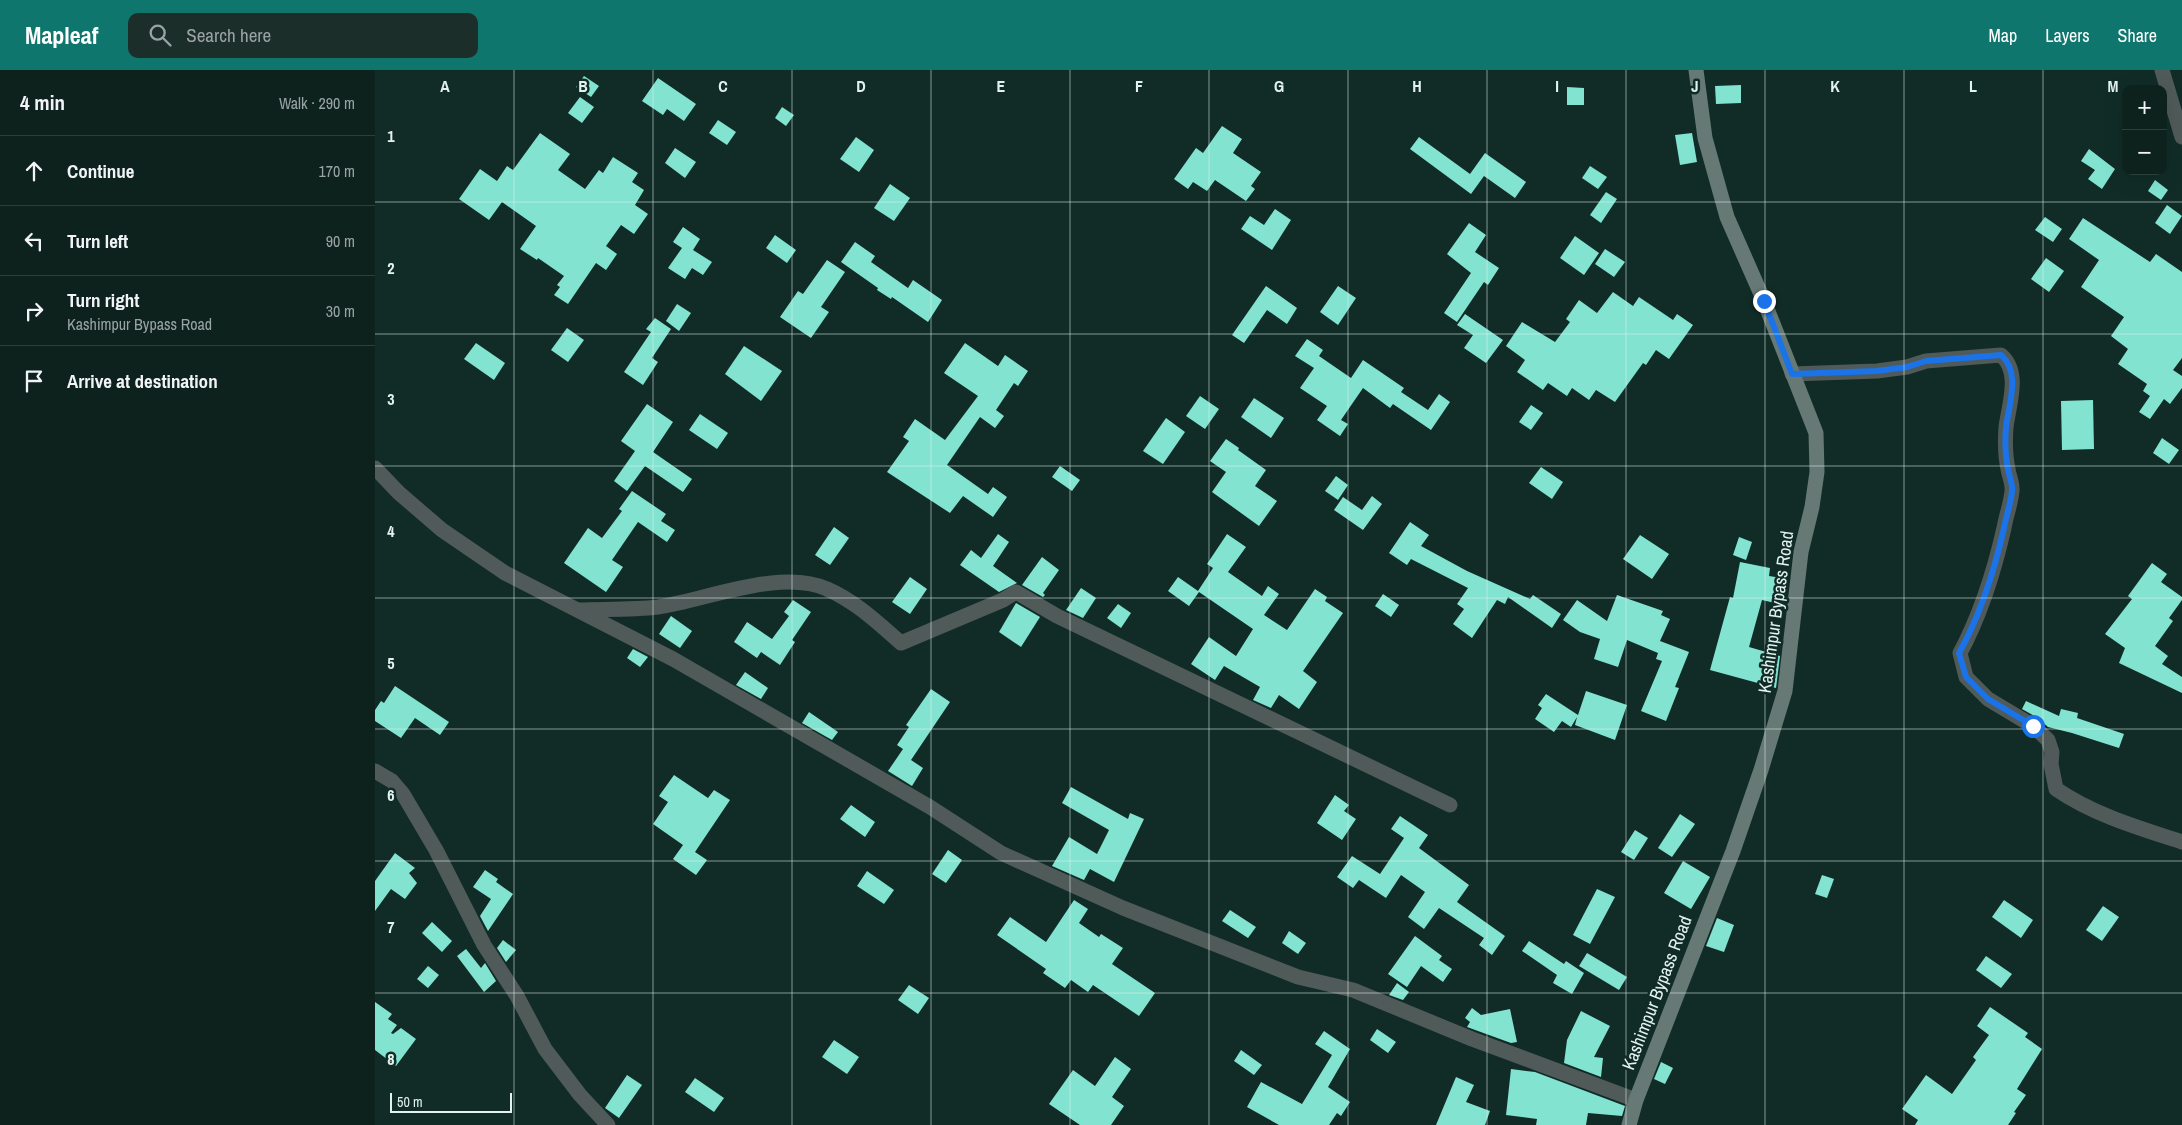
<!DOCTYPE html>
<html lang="en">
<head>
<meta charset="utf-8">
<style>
	body { margin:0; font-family:"Archivo Narrow",sans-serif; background:#1b2e2a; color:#f1f3f6 }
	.controls { position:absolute; right:15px; top:15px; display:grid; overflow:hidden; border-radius:10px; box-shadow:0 5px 20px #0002 }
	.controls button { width:45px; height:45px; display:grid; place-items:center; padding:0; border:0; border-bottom:1px solid #2d3e3b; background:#0d211d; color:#f1f3f6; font:25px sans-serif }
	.scale { position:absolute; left:15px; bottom:12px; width:122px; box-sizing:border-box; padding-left:5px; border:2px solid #e2f2ee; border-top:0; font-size:14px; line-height:18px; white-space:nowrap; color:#e2f2ee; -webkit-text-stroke:4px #112c27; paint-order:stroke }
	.stop { position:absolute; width:15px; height:15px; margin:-11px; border:4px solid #1a73e8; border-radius:50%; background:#fff }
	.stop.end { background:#1a73e8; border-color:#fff; box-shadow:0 1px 5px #0008 }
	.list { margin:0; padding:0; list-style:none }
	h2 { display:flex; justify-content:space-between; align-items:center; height:65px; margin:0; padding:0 20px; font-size:21px }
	h2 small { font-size:16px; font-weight:400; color:#9aa3a4 }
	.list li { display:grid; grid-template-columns:32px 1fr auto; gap:15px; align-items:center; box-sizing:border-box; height:70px; padding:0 20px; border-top:1px solid #2d3e3b }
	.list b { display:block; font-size:19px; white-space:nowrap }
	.list p { margin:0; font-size:16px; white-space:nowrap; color:#9aa3a4 }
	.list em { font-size:16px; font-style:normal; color:#9aa3a4 }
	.icon { flex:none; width:28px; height:28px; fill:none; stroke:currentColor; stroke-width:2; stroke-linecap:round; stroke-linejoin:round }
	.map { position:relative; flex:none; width:1807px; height:1055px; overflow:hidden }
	header { display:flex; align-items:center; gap:30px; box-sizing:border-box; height:70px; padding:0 25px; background:#0f766e; color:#fff }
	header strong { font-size:24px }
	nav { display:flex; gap:28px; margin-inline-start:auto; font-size:18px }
	.search { width:350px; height:45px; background:#1b2e2a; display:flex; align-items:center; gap:12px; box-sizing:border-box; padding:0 18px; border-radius:10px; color:#9aa3a4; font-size:19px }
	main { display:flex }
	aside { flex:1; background:#0d211d }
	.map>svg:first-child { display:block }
	.building { fill:#82e3d1 }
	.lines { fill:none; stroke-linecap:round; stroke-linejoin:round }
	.minor { stroke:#505b59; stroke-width:15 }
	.secondary { stroke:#667975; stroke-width:15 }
	.route { stroke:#1a73e8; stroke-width:6 }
	.grid { fill:none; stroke:#e2f2ee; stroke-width:1; stroke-opacity:0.55 }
	.labels { text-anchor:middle; stroke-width:5; stroke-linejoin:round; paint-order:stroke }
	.street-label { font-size:18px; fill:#e2f2ee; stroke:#112c27 }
	.grid-label { font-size:16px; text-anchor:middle; font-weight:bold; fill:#e2f2ee; stroke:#112c27; stroke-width:5; stroke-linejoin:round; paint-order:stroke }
</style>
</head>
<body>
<header>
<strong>Mapleaf</strong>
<div class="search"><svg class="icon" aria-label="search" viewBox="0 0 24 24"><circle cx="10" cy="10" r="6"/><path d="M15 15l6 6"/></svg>Search here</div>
<nav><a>Map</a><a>Layers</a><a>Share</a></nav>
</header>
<main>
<aside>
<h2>4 min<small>Walk · 290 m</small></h2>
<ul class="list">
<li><svg class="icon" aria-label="ahead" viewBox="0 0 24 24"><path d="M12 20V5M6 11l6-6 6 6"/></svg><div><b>Continue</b></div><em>170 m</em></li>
<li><svg class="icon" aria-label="left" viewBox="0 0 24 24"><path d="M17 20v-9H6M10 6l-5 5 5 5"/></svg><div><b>Turn left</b></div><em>90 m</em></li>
<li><svg class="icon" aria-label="right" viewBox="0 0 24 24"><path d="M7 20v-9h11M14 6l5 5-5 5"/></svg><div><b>Turn right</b><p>Kashimpur Bypass Road</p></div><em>30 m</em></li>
<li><svg class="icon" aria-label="arrive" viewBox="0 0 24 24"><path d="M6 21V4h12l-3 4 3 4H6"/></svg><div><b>Arrive at destination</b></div></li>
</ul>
</aside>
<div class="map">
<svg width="1807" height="1055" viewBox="0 0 1807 1055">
	<rect width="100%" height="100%" fill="#112c27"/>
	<g class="building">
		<polygon points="209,6 224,16 216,27 201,17"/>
		<polygon points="283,8 321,34 309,51 292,39 288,45 267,31"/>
		<polygon points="1366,15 1366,33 1341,34 1340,16"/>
		<polygon points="1192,17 1209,18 1209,35 1192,35"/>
		<polygon points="205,27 219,37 207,53 193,43"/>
		<polygon points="407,37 419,45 411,56 400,48"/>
		<polygon points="343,50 361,62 352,75 334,63"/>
		<polygon points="847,56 867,69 858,83 886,102 876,116 880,119 871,131 840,110 832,121 818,112 813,119 799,109 821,78 828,83"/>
		<polygon points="165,63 195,84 183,100 210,119 224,100 228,103 238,87 263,103 257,112 269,120 260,135 273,144 259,164 246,155 231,176 242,184 231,200 221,193 193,234 179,225 185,217 182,215 189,206 163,188 162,190 145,179 161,156 127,132 114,150 84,129 105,99 122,111 132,96 138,100"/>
		<polygon points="1317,63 1322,92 1305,95 1300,65"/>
		<polygon points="481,67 499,80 484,102 465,89"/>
		<polygon points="1044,67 1095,104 1110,83 1151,112 1140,128 1109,106 1096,124 1035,79"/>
		<polygon points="300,78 321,92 310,108 290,93"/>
		<polygon points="1714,79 1740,99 1727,119 1713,109 1720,100 1706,91"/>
		<polygon points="1215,96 1232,107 1223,119 1207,108"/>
		<polygon points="1780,110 1793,120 1786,130 1773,121"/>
		<polygon points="515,114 535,128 519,151 499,138"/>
		<polygon points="1231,122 1242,129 1226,153 1215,145"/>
		<polygon points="1792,135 1807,146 1795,164 1780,153"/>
		<polygon points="900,139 916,150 897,180 866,159 875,146 889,155"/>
		<polygon points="1670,147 1687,159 1678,172 1660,160"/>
		<polygon points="1708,148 1775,192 1781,184 1807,202 1807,288 1798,300 1807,306 1807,318 1795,334 1789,329 1775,349 1764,342 1775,326 1768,321 1772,314 1743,294 1753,279 1736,266 1749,247 1706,217 1724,190 1694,169"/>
		<polygon points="1094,153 1111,165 1100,182 1124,198 1113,215 1109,212 1082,252 1069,243 1096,203 1072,184"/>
		<polygon points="308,157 325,169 318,180 337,192 328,205 317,198 310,209 293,198 307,178 298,172"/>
		<polygon points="400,165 421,180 412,193 391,178"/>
		<polygon points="1200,166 1224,183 1209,205 1185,188"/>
		<polygon points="480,172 500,186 496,192 533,218 538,210 567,230 553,252 517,227 516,229 502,220 503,218 466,192"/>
		<polygon points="1230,179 1250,192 1239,207 1220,194"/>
		<polygon points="1671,188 1689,201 1674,222 1656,209"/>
		<polygon points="452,190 470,202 446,237 454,242 436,268 405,247 423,221 428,224"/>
		<polygon points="891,216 922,238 912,254 892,240 869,273 857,265"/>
		<polygon points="963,216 981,228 963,255 945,242"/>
		<polygon points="1238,222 1258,236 1264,227 1298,250 1302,244 1318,255 1294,289 1281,280 1271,295 1268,293 1240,332 1221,320 1214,330 1197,318 1192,326 1173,313 1168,320 1142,302 1150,290 1131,276 1147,252 1180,272 1195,252 1191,249 1204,230 1222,243"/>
		<polygon points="302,234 316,243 304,261 291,251"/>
		<polygon points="1090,244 1128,270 1111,293 1089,278 1098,265 1082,255"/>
		<polygon points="280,248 296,259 277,288 283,292 268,315 249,302 276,262 271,259"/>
		<polygon points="192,258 209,270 193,292 176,280"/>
		<polygon points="932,269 948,280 944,286 976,308 988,290 1029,318 1026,322 1053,340 1064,324 1075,332 1056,360 1018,334 1015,338 988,318 966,350 973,354 965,366 942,350 952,336 925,318 939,298 920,286"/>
		<polygon points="101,273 130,293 119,310 89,289"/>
		<polygon points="590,273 623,296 630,285 653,301 643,316 639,313 621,340 629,346 620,358 605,347 572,395 613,424 618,417 632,427 618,447 588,426 575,443 512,402 534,371 528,367 540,349 570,370 603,326 569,303"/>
		<polygon points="369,276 407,301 386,331 350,304"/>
		<polygon points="825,326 844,339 830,359 811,346"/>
		<polygon points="879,328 909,348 896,368 866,347"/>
		<polygon points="1718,330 1719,379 1687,380 1686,331"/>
		<polygon points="272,334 298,352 278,382 317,409 308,422 270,396 252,421 239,411 260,381 246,371"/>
		<polygon points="1156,335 1168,343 1156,360 1144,352"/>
		<polygon points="325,344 353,363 342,379 314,360"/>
		<polygon points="791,348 810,362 788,394 768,381"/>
		<polygon points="1787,368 1804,380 1794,394 1778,383"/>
		<polygon points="851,369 864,378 863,380 891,400 880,416 902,431 884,456 837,422 851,402 835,391"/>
		<polygon points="685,396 705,410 697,421 677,407"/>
		<polygon points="1166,397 1188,412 1177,429 1154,413"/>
		<polygon points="961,406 973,415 963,430 950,421"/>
		<polygon points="257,421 291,444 286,451 300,460 292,472 263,452 237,490 248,497 231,522 189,493 213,458 227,468 247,441 244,439"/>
		<polygon points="997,426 1007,434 988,460 959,440 968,427 987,440"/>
		<polygon points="1035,452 1054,465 1046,476 1092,501 1155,529 1158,525 1186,544 1177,558 1133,527 1130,534 1122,530 1097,568 1078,554 1089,539 1082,534 1093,518 1036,489 1032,495 1014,483"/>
		<polygon points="459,457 474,468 455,495 440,485"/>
		<polygon points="623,464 634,472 618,496 642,513 624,522 585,495 596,480 606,488"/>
		<polygon points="852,464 871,477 853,502 887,526 893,516 904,524 889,545 912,560 940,519 952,527 950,531 968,543 928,601 942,612 924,639 904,625 896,638 878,630 885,617 849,596 840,610 816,594 834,567 861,586 878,559 824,522 814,536 793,521 803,507 823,521 838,498 832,494"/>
		<polygon points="1265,465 1294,484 1277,509 1248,489"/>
		<polygon points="1364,467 1377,472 1371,490 1358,485"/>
		<polygon points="667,487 684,500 668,523 670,525 668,527 647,515"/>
		<polygon points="1365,492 1395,498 1394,506 1413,509 1408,535 1387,530 1374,577 1405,586 1401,618 1335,600 1355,527 1358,528"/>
		<polygon points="1777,493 1792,504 1786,512 1807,527 1807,530 1794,548 1798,551 1780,576 1793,586 1787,594 1807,607 1807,623 1744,593 1750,578 1730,564 1757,529 1753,526"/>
		<polygon points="535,507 552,519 535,544 517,532"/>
		<polygon points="706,518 721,528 708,548 691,540"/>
		<polygon points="1008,524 1024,535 1016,547 1000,536"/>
		<polygon points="1242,525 1288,541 1286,545 1295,549 1285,571 1314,582 1300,617 1304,618 1291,651 1266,641 1287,591 1281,589 1283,583 1252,570 1243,597 1219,589 1225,569 1205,562 1188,550 1202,530 1232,551"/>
		<polygon points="418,530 436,542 417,570 420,572 405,595 386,582 382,588 359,572 372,552 397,569 414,546 409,542"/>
		<polygon points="641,533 665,547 646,577 624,562"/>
		<polygon points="743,534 756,543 746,558 732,548"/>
		<polygon points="296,546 317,561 305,578 284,564"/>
		<polygon points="258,579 273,587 265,597 252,588"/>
		<polygon points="370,602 393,618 386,629 361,615"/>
		<polygon points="20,616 74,652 65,665 40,648 26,668 0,651 0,640 6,631 9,633"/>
		<polygon points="556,619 575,632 536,690 548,698 537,716 513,701 528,679 522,675 534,657 531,655"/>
		<polygon points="1211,621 1252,635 1240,670 1200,655 1202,647 1196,657 1187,651 1179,662 1160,649 1167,638 1163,635 1171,624 1203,645"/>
		<polygon points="1651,631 1684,646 1686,639 1703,643 1702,648 1749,664 1744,678 1697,663 1673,657 1663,648 1647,639"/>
		<polygon points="434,642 463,662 457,670 427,653"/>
		<polygon points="299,705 333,728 339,720 355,730 320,782 332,790 321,805 298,789 308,775 278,754 293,732 284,726"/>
		<polygon points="696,717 753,749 755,743 769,749 739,812 715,799 709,810 677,796 694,767 722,784 734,760 687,733"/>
		<polygon points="960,725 974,735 969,741 981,749 967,770 942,753"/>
		<polygon points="476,735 500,752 490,767 465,749"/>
		<polygon points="1305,744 1320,754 1297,787 1283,778"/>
		<polygon points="1025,746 1053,765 1044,778 1094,815 1082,832 1130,866 1117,885 1104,875 1109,868 1064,838 1049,859 1033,847 1050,822 1026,805 1011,828 984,810 978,818 962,807 977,786 1005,804 1029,768 1016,759"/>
		<polygon points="1260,760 1273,768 1259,790 1246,782"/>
		<polygon points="573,780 587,790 571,813 557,804"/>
		<polygon points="20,783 40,798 34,803 42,813 30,829 16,819 0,841 0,811"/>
		<polygon points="1308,791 1335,807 1316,839 1289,823"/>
		<polygon points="110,800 123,809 121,812 138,824 113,861 105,846 116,829 98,817"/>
		<polygon points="492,801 519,820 509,834 482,816"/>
		<polygon points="1447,805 1459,809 1452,828 1440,824"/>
		<polygon points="1222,819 1240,827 1215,874 1198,865"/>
		<polygon points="699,830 713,839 704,853 724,867 726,864 748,878 737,894 780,923 764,946 718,915 713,922 696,910 690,918 668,903 671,899 622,865 635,847 671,872"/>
		<polygon points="1629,830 1658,850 1646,868 1617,847"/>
		<polygon points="1728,836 1744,847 1727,871 1711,860"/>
		<polygon points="855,840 881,857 873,868 847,851"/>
		<polygon points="1342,848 1359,855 1349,882 1331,876"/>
		<polygon points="57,852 77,871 67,882 47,863"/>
		<polygon points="914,861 931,873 923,884 907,873"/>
		<polygon points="1040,866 1067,886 1064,890 1077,899 1068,912 1046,896 1032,917 1013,904"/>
		<polygon points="128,870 141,880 131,892 122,878"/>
		<polygon points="1154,871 1189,894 1191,891 1209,903 1197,924 1178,913 1182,905 1147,881"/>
		<polygon points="91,879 106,898 110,893 121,911 109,922 82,886"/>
		<polygon points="1212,883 1252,907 1244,920 1204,896"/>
		<polygon points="1611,886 1637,904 1626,918 1601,900"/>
		<polygon points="53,896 64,905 53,918 42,909"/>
		<polygon points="1022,913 1034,922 1028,930 1014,925"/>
		<polygon points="534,915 554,928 543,944 523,930"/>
		<polygon points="0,932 17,944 13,949 22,955 16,963 18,964 26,958 41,969 21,996 0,980"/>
		<polygon points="1615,937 1653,963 1650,967 1667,979 1642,1019 1651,1025 1639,1042 1641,1043 1633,1055 1540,1055 1543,1050 1527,1039 1551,1005 1577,1024 1601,990 1598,987 1614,965 1602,956"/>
		<polygon points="1097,938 1106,945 1135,939 1142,972 1136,973 1092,957 1095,952 1090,948"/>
		<polygon points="1206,941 1235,956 1219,987 1228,988 1226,1007 1189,993 1192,970"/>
		<polygon points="1002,959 1021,972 1013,983 995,970"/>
		<polygon points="949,961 975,979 953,1017 975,1032 966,1046 962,1043 954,1055 904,1055 872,1037 886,1012 927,1034 957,985 940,974"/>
		<polygon points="459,970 484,987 472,1004 447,987"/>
		<polygon points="866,980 887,995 879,1005 859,991"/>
		<polygon points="740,987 756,999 737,1027 749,1036 736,1055 705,1055 674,1034 698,1000 720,1016"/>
		<polygon points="1286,992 1298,998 1290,1014 1279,1009"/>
		<polygon points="1136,999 1160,1002 1250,1036 1247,1046 1213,1043 1211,1055 1161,1055 1162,1049 1131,1045"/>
		<polygon points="252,1005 267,1015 244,1048 230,1038"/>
		<polygon points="1081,1007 1099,1015 1091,1032 1115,1041 1110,1055 1061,1055"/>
		<polygon points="320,1008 349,1028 339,1042 310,1022"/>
	</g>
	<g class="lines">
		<g class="minor">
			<polyline points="1787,0 1807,67"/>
			<path d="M1417,304L1502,301L1532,297L1551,291L1626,285C1646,302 1634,334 1631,357C1630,371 1630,385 1633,399C1634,406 1638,414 1637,421C1636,433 1631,446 1629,458C1619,502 1606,544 1585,583L1591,607L1613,629L1658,656L1673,670L1677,682L1676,694L1681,719C1719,745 1764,758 1807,772"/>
			<polyline points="0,398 24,423 67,460 130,503 298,589 555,737 626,783 748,838 923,907 978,920 1097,969 1261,1030"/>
			<path d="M203,540C230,539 257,540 283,537C331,530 406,498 452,519C480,531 503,553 526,573L628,530L641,522L682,546L1075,735"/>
			<polyline points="0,701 17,711 28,724 61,780 109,875 142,926 170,979 205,1025 233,1055"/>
		</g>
		<polyline class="secondary" points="1254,1055 1261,1030 1358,781 1386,700 1410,621 1426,482 1437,437 1442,402 1441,363 1389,231 1352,147 1330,68 1321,0"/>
	</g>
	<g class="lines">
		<path class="route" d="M1389,231L1417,304L1502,301L1532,297L1551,291L1626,285C1646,302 1634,334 1631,357C1630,370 1630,385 1633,399C1634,406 1638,414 1637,421C1636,433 1631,446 1629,458C1619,502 1606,544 1584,583L1591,607L1613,629L1658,656"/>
	</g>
	<path class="grid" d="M139,0V1055M278,0V1055M417,0V1055M556,0V1055M695,0V1055M834,0V1055M973,0V1055M1112,0V1055M1251,0V1055M1390,0V1055M1529,0V1055M1668,0V1055M0,132H1807M0,264H1807M0,396H1807M0,528H1807M0,659H1807M0,791H1807M0,923H1807"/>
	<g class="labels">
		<g class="street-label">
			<text transform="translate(1401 542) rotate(-82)" y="6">Kashimpur Bypass Road</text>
			<text transform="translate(1282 923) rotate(-69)" y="6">Kashimpur Bypass Road</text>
		</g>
	</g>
	<g class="grid-label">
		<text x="70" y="22">A</text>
		<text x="208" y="22">B</text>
		<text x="348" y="22">C</text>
		<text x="486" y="22">D</text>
		<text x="626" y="22">E</text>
		<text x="764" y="22">F</text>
		<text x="904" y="22">G</text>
		<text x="1042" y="22">H</text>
		<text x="1182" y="22">I</text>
		<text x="1320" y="22">J</text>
		<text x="1460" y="22">K</text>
		<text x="1598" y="22">L</text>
		<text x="1738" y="22">M</text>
		<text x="16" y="72">1</text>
		<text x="16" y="204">2</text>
		<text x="16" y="335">3</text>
		<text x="16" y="467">4</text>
		<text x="16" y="599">5</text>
		<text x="16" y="731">6</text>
		<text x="16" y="863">7</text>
		<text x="16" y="995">8</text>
	</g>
</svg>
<div class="controls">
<button>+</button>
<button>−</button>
</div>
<div class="scale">50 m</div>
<div class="stop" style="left:1658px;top:656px"></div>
<div class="stop end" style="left:1389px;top:231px"></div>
</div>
</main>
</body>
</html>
